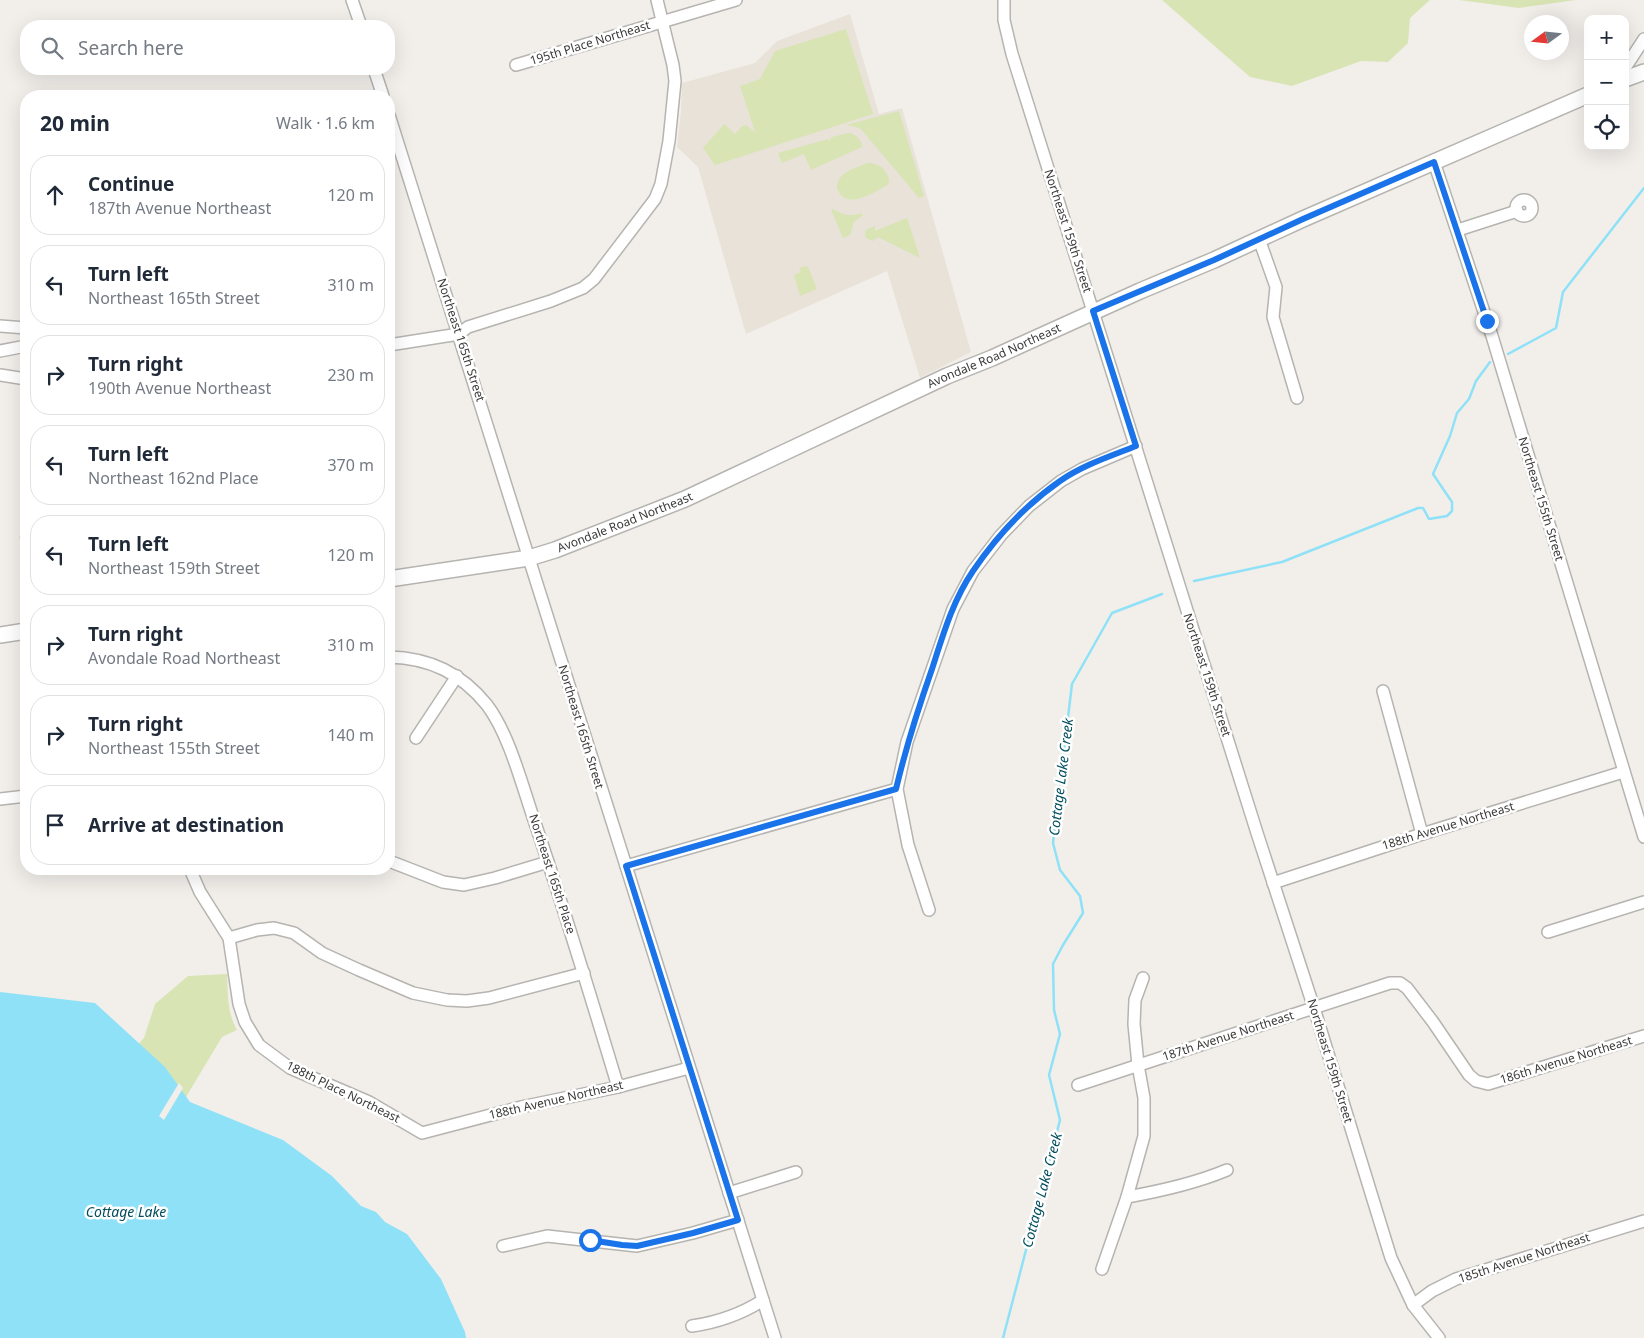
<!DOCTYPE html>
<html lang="en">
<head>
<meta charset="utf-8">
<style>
	body { margin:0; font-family:"Noto Sans",sans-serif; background:#f2f2f3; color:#1f2937 }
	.controls { position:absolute; right:15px; top:15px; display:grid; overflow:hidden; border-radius:10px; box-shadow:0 5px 20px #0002 }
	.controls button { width:45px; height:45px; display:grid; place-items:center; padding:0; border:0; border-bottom:1px solid #e0e1e3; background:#fff; color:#1f2937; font:25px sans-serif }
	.compass { position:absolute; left:1524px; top:15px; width:45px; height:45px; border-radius:50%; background:#fff; box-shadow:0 5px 20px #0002; rotate:255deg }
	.stop { position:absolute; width:15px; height:15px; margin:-11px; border:4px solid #1a73e8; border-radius:50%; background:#fff }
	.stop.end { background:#1a73e8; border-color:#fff; box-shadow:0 1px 5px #0008 }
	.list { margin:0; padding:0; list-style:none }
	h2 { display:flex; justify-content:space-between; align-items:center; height:65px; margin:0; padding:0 20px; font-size:21px }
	h2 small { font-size:16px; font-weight:400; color:#747a83 }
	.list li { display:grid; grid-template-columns:32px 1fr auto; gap:15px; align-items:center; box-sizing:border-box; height:80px; margin:0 10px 10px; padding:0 10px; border:1px solid #e0e1e3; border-radius:20px }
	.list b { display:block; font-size:19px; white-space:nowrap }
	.list p { margin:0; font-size:16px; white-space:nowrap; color:#747a83 }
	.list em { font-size:16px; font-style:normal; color:#747a83 }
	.icon { flex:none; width:28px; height:28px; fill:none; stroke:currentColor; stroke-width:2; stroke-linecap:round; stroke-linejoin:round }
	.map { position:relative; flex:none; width:1644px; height:1338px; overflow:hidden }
	.search { position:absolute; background:#fff; box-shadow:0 5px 20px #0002; left:20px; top:20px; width:375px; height:55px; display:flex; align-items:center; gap:12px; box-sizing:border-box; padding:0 18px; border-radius:20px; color:#747a83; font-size:19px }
	.panel { position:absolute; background:#fff; box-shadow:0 5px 20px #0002; left:20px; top:90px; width:375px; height:785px; border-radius:20px }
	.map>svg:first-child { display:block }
	.built { fill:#e9e2d8 }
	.green { fill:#d8e4b4 }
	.water { fill:#8fe1f7 }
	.pier { fill:#f2efeb }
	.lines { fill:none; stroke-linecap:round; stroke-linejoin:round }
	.stream { stroke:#8fe1f7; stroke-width:2.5 }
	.minor-casing { stroke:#b6b4b0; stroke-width:14 }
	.major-casing { stroke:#b6b4b0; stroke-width:18 }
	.minor { stroke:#fff; stroke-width:11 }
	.major { stroke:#fff; stroke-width:15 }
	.route { stroke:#1a73e8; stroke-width:6 }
	.labels { text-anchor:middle; stroke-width:5; stroke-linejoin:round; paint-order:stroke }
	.street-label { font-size:12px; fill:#3a3938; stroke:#fff }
	.water-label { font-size:14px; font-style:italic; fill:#024e5e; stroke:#fff }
</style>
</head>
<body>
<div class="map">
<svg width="1644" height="1338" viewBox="0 0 1644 1338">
	<rect width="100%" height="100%" fill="#f2efeb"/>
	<polygon class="built" points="850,14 879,114 902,108 971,352 920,378 887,271 746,334 698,167 677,147 681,111 682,83 755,63 777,41"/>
	<g class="green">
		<polygon points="1162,0 1430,0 1410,18 1408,43 1388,62 1361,61 1292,86 1250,77"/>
		<polygon points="1459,0 1576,0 1519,8"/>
		<polygon points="846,29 873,114 715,165 703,148 724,124 735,134 741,127 746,125 755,132 740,86 760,79 775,51"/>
		<polygon points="899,111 924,196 919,198 861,129 856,127 846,125"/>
		<path d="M849,133C856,134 862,140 862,147L811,170L804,154L782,163L778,153L828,139L829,141L832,137Z"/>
		<path d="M867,163C878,162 890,171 889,183L886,186C871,194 845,211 837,188C837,172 854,169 867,163Z"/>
		<path d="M833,209C842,215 851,217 861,213L863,215L854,222L850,235L843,238L831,210Z"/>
		<polygon points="907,218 920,258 878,237 873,241 866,238 865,235 866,230 875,226 875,231"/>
		<polygon points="806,266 808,267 817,289 800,296 794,275 801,272 799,268"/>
		<polygon points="26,535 26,569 19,536"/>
		<path d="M227,974C228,995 227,1012 237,1030L222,1037L186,1097L139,1043L144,1038L155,1004L188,976Z"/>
	</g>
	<polygon class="water" points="0,992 95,1003 165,1067 190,1102 283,1140 332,1176 361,1206 376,1212 385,1222 407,1234 441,1279 465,1332 466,1338 0,1338"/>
	<polygon class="pier" points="179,1083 183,1088 164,1120 159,1116"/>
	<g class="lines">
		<g class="stream">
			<polyline points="1508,354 1556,328 1563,292 1644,188"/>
			<polyline points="1194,581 1282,562 1418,508 1423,508 1429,519 1447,516 1452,511 1452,502 1433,474 1450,436 1457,413 1469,399 1476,381 1490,362"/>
			<polyline points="1003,1338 1060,1120 1049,1075 1060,1034 1054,1010 1053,964 1063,945 1083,913 1080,896 1060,870 1053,843 1072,684 1112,613 1162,594"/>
		</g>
		<g class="minor-casing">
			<g id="minor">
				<polyline points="352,0 361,26"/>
				<polyline points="1004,0 1004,20 1012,54 1257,833 1314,1008 1391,1258 1413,1305 1439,1338"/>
				<polyline points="516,65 736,0"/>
				<polyline points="1625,68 1644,39"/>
				<polyline points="374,69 383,96"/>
				<polyline points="389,115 775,1338"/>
				<polyline points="1434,162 1492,336 1644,837"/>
				<circle cx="1524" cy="208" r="8"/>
				<polyline points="1458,230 1517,211"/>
				<polyline points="1259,239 1276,287 1273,317 1297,398"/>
				<polyline points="0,326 26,328"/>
				<polyline points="389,345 459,334 468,327 551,301 583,288 594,279 655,199 661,184 669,141 675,81 673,65 657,0"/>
				<polyline points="0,351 26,346"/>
				<polyline points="0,375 26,379"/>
				<path d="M389,657C430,658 461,673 487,705C509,734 522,785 534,820C564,908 591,997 618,1087"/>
				<polyline points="1383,691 1422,834"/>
				<polyline points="416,738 457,676"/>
				<polyline points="0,799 26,796"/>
				<polyline points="389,861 443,882 464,885 495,878 548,862"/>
				<polyline points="626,866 897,789"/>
				<polyline points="190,869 200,892 229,938 239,1004 245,1022 259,1045 290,1068 369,1102 422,1133 521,1107 618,1087 689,1068"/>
				<polyline points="1273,883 1422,834 1623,772"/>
				<polyline points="929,910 908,845 897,789 907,742 953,609 973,571 1001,535 1029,506 1061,481 1082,469 1136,446"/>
				<polyline points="1548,932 1644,902"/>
				<polyline points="229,938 257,930 274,928 294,933 322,953 359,970 413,993 447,1000 467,1001 489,998 584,973"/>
				<polyline points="1078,1085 1390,983 1400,983 1407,988 1433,1022 1469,1075 1476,1081 1488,1084 1644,1036"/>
				<polyline points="729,1193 796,1172"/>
				<path d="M1127,1197C1161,1191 1196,1183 1227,1170"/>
				<polyline points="503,1246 547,1236 637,1246 693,1233 738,1220"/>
				<polyline points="1102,1269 1127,1197 1144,1136 1144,1098 1138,1065 1134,1024 1135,1000 1143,978"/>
				<polyline points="1413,1305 1432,1291 1456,1279 1644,1221"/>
				<path d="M692,1326C718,1322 740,1315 763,1300"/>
			</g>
		</g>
		<g class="major-casing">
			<g id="major">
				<polyline points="1625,79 1644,72"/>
				<path id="s1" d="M389,579L529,558L555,550L685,499L947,376L992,358L1140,291L1214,260L1303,219L1588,95"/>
				<polyline points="0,635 26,631"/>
			</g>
		</g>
		<use href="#minor" class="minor"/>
		<use href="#major" class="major"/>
	</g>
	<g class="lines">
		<path class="route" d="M590,1240L622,1245L637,1246L693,1233L738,1220L626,866L896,789C906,747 918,709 932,669C943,635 953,600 973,571C996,537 1027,504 1060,481C1083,465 1111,456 1136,446L1093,311L1214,260L1303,219L1434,162L1487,321"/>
	</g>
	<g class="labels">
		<g class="street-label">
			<text transform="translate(590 43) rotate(-17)" y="4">195th Place Northeast</text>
			<text transform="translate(1068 231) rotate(72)" y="4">Northeast 159th Street</text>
			<text transform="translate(461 340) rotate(72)" y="4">Northeast 165th Street</text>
			<text dy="4" stroke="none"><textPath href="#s1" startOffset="649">Avondale Road Northeast</textPath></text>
			<text transform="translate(1541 499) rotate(73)" y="4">Northeast 155th Street</text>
			<text dy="4" stroke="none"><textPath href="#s1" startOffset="244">Avondale Road Northeast</textPath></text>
			<text transform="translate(1207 675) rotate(72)" y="4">Northeast 159th Street</text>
			<text transform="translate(581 727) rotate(73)" y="4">Northeast 165th Street</text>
			<text transform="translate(1448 826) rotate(-17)" y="4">188th Avenue Northeast</text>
			<text transform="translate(552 874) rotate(72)" y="4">Northeast 165th Place</text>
			<text transform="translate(1228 1036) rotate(-18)" y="4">187th Avenue Northeast</text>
			<text transform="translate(1566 1060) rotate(-17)" y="4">186th Avenue Northeast</text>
			<text transform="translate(1330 1061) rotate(73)" y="4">Northeast 159th Street</text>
			<text transform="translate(343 1092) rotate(26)" y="4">188th Place Northeast</text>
			<text transform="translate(556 1100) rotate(-13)" y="4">188th Avenue Northeast</text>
			<text transform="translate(1524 1258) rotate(-18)" y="4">185th Avenue Northeast</text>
		</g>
		<g class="water-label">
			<text transform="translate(1061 777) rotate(-83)" y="5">Cottage Lake Creek</text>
			<text transform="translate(1042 1190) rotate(-75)" y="5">Cottage Lake Creek</text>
			<text x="126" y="1217">Cottage Lake</text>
		</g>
	</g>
</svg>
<div class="controls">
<button>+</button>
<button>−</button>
<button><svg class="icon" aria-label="locate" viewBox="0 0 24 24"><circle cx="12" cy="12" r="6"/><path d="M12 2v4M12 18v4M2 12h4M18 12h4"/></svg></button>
</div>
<svg class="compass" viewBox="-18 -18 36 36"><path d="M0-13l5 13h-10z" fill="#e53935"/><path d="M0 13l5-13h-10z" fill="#747a83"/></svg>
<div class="stop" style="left:590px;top:1240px"></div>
<div class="stop end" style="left:1487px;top:321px"></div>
<div class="search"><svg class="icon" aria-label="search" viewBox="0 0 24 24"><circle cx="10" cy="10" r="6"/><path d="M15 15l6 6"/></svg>Search here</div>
<section class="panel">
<h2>20 min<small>Walk · 1.6 km</small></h2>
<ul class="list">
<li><svg class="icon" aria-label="ahead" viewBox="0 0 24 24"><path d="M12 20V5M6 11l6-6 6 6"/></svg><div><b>Continue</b><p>187th Avenue Northeast</p></div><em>120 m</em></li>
<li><svg class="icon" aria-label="left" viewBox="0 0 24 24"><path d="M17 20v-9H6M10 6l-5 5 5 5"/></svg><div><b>Turn left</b><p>Northeast 165th Street</p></div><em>310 m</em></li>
<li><svg class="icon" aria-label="right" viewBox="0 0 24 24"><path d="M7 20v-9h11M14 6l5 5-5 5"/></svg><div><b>Turn right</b><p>190th Avenue Northeast</p></div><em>230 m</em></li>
<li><svg class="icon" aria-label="left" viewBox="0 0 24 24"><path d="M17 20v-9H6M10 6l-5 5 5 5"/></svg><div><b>Turn left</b><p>Northeast 162nd Place</p></div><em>370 m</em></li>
<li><svg class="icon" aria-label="left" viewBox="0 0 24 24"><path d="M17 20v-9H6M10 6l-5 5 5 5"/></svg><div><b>Turn left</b><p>Northeast 159th Street</p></div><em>120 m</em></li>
<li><svg class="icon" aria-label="right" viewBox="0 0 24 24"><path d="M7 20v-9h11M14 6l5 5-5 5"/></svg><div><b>Turn right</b><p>Avondale Road Northeast</p></div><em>310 m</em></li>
<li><svg class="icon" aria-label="right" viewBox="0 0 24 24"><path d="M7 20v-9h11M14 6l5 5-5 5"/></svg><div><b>Turn right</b><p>Northeast 155th Street</p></div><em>140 m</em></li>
<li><svg class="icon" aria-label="arrive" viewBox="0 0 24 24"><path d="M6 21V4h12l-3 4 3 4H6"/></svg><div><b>Arrive at destination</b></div></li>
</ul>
</section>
</div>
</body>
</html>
